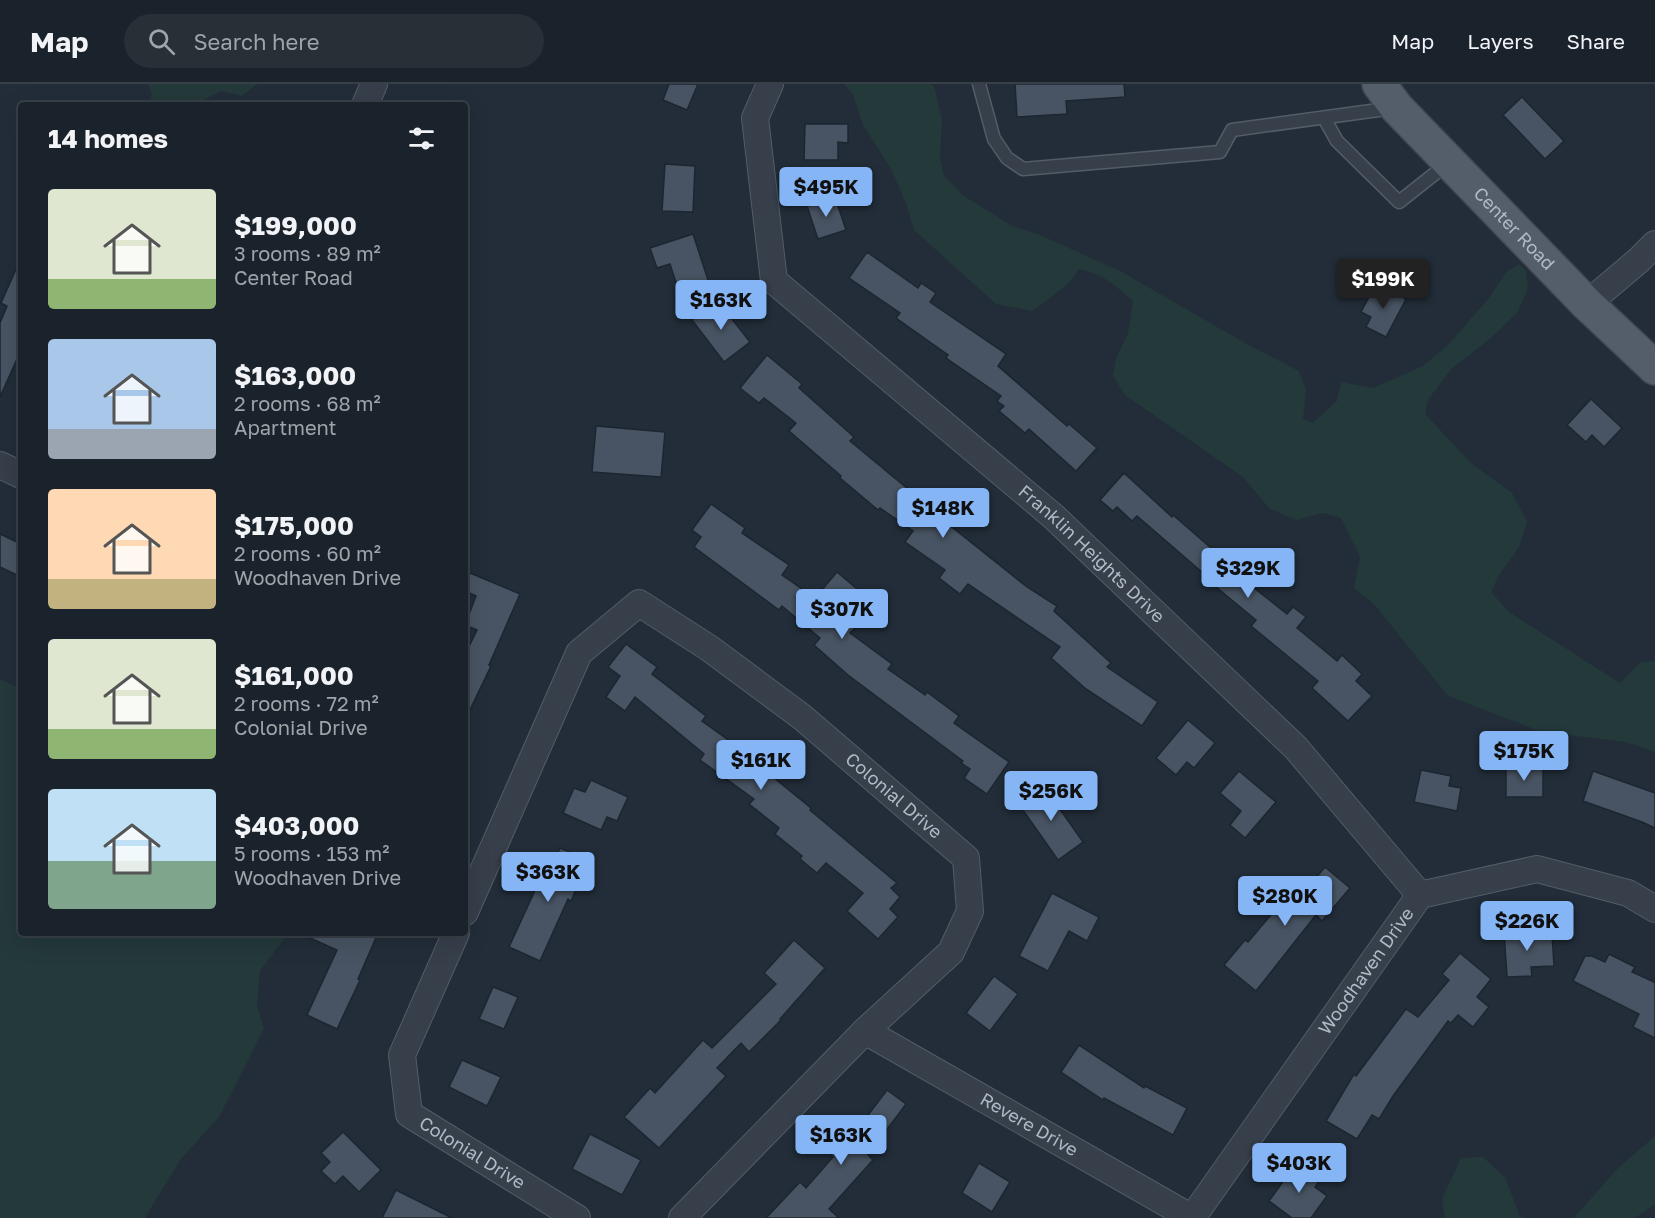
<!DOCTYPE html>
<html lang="en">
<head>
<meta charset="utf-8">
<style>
	body { margin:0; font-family:"Golos Text",sans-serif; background:#272f37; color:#f1f3f6; height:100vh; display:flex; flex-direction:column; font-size:22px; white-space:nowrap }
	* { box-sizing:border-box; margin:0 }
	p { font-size:20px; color:#9fa4a9 }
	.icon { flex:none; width:33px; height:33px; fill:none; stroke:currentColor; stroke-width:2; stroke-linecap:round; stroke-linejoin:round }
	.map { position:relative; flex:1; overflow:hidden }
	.side { position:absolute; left:18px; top:18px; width:450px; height:834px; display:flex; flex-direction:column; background:#1a222b; border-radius:6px; box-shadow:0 6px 24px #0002,0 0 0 2px #383f47 }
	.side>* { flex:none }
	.price { position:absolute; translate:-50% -51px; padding:0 14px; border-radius:6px; background:#86b5f6; color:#111; font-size:20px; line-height:39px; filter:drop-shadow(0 2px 3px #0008) }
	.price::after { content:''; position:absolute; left:50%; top:36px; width:18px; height:14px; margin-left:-9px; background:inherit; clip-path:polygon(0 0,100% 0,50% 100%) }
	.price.current { background:#222; color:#fff }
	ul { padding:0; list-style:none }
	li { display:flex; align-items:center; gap:18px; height:150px; padding:0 30px }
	li span { display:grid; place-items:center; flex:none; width:168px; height:120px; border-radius:6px; color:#555 }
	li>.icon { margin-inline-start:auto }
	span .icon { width:72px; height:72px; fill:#fffc; stroke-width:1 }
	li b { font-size:26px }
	h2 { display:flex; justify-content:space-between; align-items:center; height:72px; padding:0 30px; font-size:26px }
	header { display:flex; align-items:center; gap:36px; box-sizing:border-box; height:84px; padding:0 30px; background:#1a222b; border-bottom:2px solid #383f47 }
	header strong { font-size:28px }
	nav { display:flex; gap:33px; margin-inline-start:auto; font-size:21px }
	.search { width:420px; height:54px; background:#272f37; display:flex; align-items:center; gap:15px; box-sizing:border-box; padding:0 21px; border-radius:33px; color:#9fa4a9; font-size:22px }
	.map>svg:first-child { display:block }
</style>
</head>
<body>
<header>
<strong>Map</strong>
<div class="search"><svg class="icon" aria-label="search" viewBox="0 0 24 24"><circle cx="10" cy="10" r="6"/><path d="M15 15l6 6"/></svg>Search here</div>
<nav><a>Map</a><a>Layers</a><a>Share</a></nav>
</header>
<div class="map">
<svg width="1655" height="1134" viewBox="0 0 1655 1134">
	<rect width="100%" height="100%" fill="#222d39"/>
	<g fill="#24393a">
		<path d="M 148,0 L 257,0 L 242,12 L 221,7 L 194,21 L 149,21 L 152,10 Z"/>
		<path d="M 844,0 L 930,0 L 934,2 L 942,36 L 940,73 L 944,92 L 964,112 L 1012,142 L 1038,150 L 1122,188 L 1245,259 L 1299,287 L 1306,307 L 1303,335 L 1313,339 L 1337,317 L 1341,298 L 1373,304 L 1423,282 L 1448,261 L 1489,214 L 1507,187 L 1520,180 L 1526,187 L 1528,205 L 1517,229 L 1491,254 L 1451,285 L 1428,316 L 1425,330 L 1472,380 L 1512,409 L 1527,438 L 1519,463 L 1499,491 L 1491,508 L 1509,528 L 1620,599 L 1641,578 L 1655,577 L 1655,668 L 1626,658 L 1542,648 L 1448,612 L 1374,520 L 1354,504 L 1360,473 L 1341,434 L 1323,429 L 1296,436 L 1269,424 L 1243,393 L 1125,311 L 1113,292 L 1116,275 L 1128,249 L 1133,217 C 1115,201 1103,190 1079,185 L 1067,201 L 1033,227 L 996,220 L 914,146 L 906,119 L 891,85 L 863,41 L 853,10 Z"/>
		<path d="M 0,595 L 21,605 L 21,849 L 289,849 L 260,886 L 257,921 L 264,945 L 219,1033 L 180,1076 L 145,1134 L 0,1134 Z"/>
		<path d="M 1655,1052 L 1655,1120 L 1635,1134 L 1574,1134 L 1616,1086 Z"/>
		<path d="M 1483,1073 L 1505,1094 L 1520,1132 L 1525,1134 L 1445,1134 L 1442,1115 L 1461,1074 Z"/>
	</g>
	<g fill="#485463" stroke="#1d2630" stroke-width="1.5">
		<path d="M 669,0 L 698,0 L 687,26 L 663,16 Z"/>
		<path d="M 1015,0 L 1124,0 L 1125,13 L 1066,17 L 1067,30 L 1017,33 Z"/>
		<path d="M 1522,13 L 1564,57 L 1545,75 L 1503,31 Z"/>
		<path d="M 805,40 L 848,40 L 848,59 L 838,58 L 838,76 L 804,76 Z"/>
		<path d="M 665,80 L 695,82 L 693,128 L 662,127 Z"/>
		<path d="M 835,113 L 846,146 L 818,155 L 807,122 Z"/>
		<path d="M 693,150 L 709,199 L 679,208 L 670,180 L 657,184 L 650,164 Z"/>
		<path d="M 867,168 L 918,204 L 921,199 L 936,209 L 930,218 L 1006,270 L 998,282 L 1067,342 L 1069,340 L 1097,364 L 1076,387 L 1029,345 L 1025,349 L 999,327 L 1004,322 L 997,317 L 1001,312 L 946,274 L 948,271 L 896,234 L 900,229 L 849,194 Z"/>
		<path d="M 21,174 L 21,266 L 0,313 L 0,239 L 7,222 L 1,219 Z"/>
		<path d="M 1376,200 L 1406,215 L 1386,253 L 1366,243 L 1371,233 L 1361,228 Z"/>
		<path d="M 717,216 L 750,258 L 724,278 L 692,236 Z"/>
		<path d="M 767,271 L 802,300 L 799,304 L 854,353 L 850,357 L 914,410 L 955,439 L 952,443 L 1027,503 L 1057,522 L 1054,527 L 1111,579 L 1107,583 L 1158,618 L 1142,642 L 1086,605 L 1051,574 L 1060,563 L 968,500 L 960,510 L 939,494 L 945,486 L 905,458 L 913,447 L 880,424 L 878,426 L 840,394 L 841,392 L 789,347 L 796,339 L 764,314 L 759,319 L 740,304 Z"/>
		<path d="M 1591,315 L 1622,344 L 1604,363 L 1592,351 L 1586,358 L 1567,341 Z"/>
		<path d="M 596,342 L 665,348 L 661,393 L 592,388 Z"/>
		<path d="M 1124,389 L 1172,433 L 1173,431 L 1226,477 L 1231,471 L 1260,494 L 1253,503 L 1287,530 L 1293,523 L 1306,533 L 1297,544 L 1337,577 L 1342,571 L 1362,590 L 1356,597 L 1372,612 L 1348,637 L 1312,604 L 1318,597 L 1251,542 L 1256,536 L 1210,498 L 1211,496 L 1137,432 L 1132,437 L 1117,423 L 1113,427 L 1100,416 Z"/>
		<path d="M 711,420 L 745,444 L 742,449 L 789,481 L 782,491 L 815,514 L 837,488 L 857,505 L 839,527 L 857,542 L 850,549 L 892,580 L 888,585 L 925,611 L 927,608 L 959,632 L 954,639 L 1009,678 L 987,710 L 964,694 L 970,685 L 961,679 L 963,677 L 848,591 L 814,561 L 820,554 L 782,522 L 779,526 L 694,463 L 701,453 L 692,446 Z"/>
		<path d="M 0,450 L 21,460 L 21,493 L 0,483 Z"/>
		<path d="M 470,489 L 520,510 L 489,581 L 491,582 L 465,636 L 465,571 L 477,546 L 465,541 L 476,512 L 465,507 L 465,501 Z"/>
		<path d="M 626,560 L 657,583 L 652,590 L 706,632 L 702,637 L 759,678 L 757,680 L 811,724 L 810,726 L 897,799 L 891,804 L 900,813 L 890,825 L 898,833 L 878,855 L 847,827 L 863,809 L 826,779 L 817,789 L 800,775 L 802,772 L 775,750 L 779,744 L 749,720 L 754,715 L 700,676 L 704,670 L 635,613 L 625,627 L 606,613 L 620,592 L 608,583 Z"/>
		<path d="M 1188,636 L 1215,659 L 1194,684 L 1187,678 L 1176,691 L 1156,674 Z"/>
		<path d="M 1506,683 L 1543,684 L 1543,713 L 1506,713 Z"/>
		<path d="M 1421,686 L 1451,692 L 1449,702 L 1461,704 L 1457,727 L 1414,718 Z"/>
		<path d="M 1239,687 L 1276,718 L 1245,754 L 1230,741 L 1241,727 L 1220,709 Z"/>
		<path d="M 1593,687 L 1655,709 L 1655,744 L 1642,738 L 1583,717 Z"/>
		<path d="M 591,696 L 628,713 L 617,737 L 607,733 L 601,746 L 563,729 L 574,704 L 585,708 Z"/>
		<path d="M 1043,701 L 1083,758 L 1058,776 L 1018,719 Z"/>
		<path d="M 560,764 L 589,776 L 571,817 L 568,815 L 540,877 L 509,863 L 537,802 L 533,800 L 545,775 L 554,779 Z"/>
		<path d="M 1325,783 L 1350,804 L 1322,837 L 1316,831 L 1256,907 L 1224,881 L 1245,856 L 1248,858 L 1280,820 L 1272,814 L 1288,795 L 1304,808 Z"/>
		<path d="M 1052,809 L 1099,833 L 1087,857 L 1069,847 L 1048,887 L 1019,872 Z"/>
		<path d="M 1530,846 L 1530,851 L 1552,849 L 1554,882 L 1531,883 L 1532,892 L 1507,893 L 1504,848 Z"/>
		<path d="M 299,849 L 378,849 L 358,895 L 360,896 L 337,945 L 307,931 L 337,866 Z"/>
		<path d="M 794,856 L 825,884 L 780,935 L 781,936 L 749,968 L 741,959 L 717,984 L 726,992 L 659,1064 L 624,1033 L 650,1004 L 655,1009 L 703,956 L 712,964 L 776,900 L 764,889 Z"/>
		<path d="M 1460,869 L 1491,895 L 1477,913 L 1489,923 L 1473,943 L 1458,931 L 1451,939 L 1448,937 L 1393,1012 L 1379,1035 L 1372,1031 L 1357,1055 L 1326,1037 L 1354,990 L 1356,992 L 1406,925 L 1418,933 L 1449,896 L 1442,890 Z"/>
		<path d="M 1609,870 L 1635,883 L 1632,888 L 1654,898 L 1655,896 L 1655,954 L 1633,943 L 1639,930 L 1573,897 L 1585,872 L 1592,872 L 1605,878 Z"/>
		<path d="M 994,892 L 1018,910 L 990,947 L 966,929 Z"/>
		<path d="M 493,903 L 518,913 L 504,945 L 479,935 Z"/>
		<path d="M 1079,961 L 1144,1004 L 1145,1002 L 1187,1024 L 1173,1051 L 1104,1014 L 1103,1016 L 1061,988 Z"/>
		<path d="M 462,976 L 501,993 L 487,1022 L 449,1003 Z"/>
		<path d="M 887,1006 L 906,1020 L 868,1071 L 873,1076 L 829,1125 L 839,1134 L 766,1134 L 800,1098 L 806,1104 L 833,1073 L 830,1070 L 846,1052 L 850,1055 Z"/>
		<path d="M 343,1048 L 381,1086 L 359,1108 L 343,1092 L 335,1100 L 321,1087 L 330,1078 L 321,1069 Z"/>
		<path d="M 590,1050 L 641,1076 L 622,1111 L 572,1085 Z"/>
		<path d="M 1297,1078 L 1320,1096 L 1315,1103 L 1327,1112 L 1311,1134 L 1292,1134 L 1269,1117 Z"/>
		<path d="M 979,1079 L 1010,1098 L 992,1128 L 962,1109 Z"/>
		<path d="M 396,1106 L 452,1134 L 382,1134 Z"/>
	</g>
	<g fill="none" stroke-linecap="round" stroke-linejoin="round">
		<g stroke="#535c67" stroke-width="15">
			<g id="service">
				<path d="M 979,0 L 994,55 L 1007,74 L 1023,85 L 1220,68 L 1232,46 L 1393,24"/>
				<path d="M 1324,34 L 1337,57 L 1399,118 L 1447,80"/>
			</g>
		</g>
		<g stroke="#535c67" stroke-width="28">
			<g id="minor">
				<path id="s1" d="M 770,0 L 755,34 L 774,197 L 1054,433 L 1296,664 L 1420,811"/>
				<path d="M 365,21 L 374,0"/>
				<path d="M 1587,220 L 1639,176 L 1655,160"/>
				<path d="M 0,381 L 21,391"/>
				<path id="s2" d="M 465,828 L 579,569 L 639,519 L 709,564 L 802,633 L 966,774 L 970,827 L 951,868 L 865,947 L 682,1134"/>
				<path id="s3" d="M 456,849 L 402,971 L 409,1030 L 577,1134"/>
				<path id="s4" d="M 865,947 L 1192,1134"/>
				<path id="s5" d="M 1192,1134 L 1420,811 L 1537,785 L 1628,809 L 1655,825"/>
			</g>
		</g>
		<g stroke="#3f4853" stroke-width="36">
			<g id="primary">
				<path id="s6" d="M 1379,0 L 1397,24 L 1587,220 L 1655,284"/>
			</g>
		</g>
		<use href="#service" stroke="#363f4a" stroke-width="12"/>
		<use href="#minor" stroke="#363f4a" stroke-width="26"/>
		<use href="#primary" stroke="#535e6a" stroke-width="33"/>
	</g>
	<g text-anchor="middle" stroke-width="5" stroke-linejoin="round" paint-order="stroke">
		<g font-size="18" fill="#b0b9c6" stroke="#1b242e">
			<text dy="6" stroke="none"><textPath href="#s6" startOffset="198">Center Road</textPath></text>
			<text dy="6" stroke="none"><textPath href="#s1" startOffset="620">Franklin Heights Drive</textPath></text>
			<text dy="6" stroke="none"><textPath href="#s2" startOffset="681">Colonial Drive</textPath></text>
			<text dy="6" stroke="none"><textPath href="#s5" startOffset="302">Woodhaven Drive</textPath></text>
			<text dy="6" stroke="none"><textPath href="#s4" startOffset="189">Revere Drive</textPath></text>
			<text dy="6" stroke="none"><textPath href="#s3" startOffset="267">Colonial Drive</textPath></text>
		</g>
	</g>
</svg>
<b class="price" style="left:826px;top:134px">$495K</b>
<b class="price current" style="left:1383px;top:226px">$199K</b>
<b class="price" style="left:721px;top:247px">$163K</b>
<b class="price" style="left:943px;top:455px">$148K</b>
<b class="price" style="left:1248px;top:515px">$329K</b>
<b class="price" style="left:842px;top:556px">$307K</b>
<b class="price" style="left:1524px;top:698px">$175K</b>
<b class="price" style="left:761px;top:707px">$161K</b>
<b class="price" style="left:1051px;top:738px">$256K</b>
<b class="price" style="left:548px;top:819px">$363K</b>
<b class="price" style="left:1285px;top:843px">$280K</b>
<b class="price" style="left:1527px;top:868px">$226K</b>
<b class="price" style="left:841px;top:1082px">$163K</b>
<b class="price" style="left:1299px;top:1110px">$403K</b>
<section class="side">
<h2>14 homes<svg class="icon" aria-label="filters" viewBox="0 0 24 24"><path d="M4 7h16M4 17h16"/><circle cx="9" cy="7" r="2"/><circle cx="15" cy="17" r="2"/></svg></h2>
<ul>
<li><span style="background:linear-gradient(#dfe7d0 75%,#8fb573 0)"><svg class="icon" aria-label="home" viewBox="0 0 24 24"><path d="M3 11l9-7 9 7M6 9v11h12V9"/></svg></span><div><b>$199,000</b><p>3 rooms · 89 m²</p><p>Center Road</p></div></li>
<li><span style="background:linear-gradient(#a9c7e8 75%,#9aa5b1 0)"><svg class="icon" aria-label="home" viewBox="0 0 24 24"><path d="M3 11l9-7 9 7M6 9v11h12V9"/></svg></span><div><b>$163,000</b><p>2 rooms · 68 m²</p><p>Apartment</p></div></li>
<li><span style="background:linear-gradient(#ffd9b3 75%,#c2b280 0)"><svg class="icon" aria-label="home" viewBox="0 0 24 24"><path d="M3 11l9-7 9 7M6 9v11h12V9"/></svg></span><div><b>$175,000</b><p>2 rooms · 60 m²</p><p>Woodhaven Drive</p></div></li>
<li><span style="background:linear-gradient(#dfe7d0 75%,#8fb573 0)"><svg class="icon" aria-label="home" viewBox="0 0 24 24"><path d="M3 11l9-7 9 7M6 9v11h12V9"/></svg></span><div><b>$161,000</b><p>2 rooms · 72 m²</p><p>Colonial Drive</p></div></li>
<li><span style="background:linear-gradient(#bfe0f5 60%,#7fa58c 0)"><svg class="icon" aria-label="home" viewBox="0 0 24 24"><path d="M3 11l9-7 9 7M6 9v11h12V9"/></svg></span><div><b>$403,000</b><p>5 rooms · 153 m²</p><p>Woodhaven Drive</p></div></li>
</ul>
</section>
</div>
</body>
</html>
